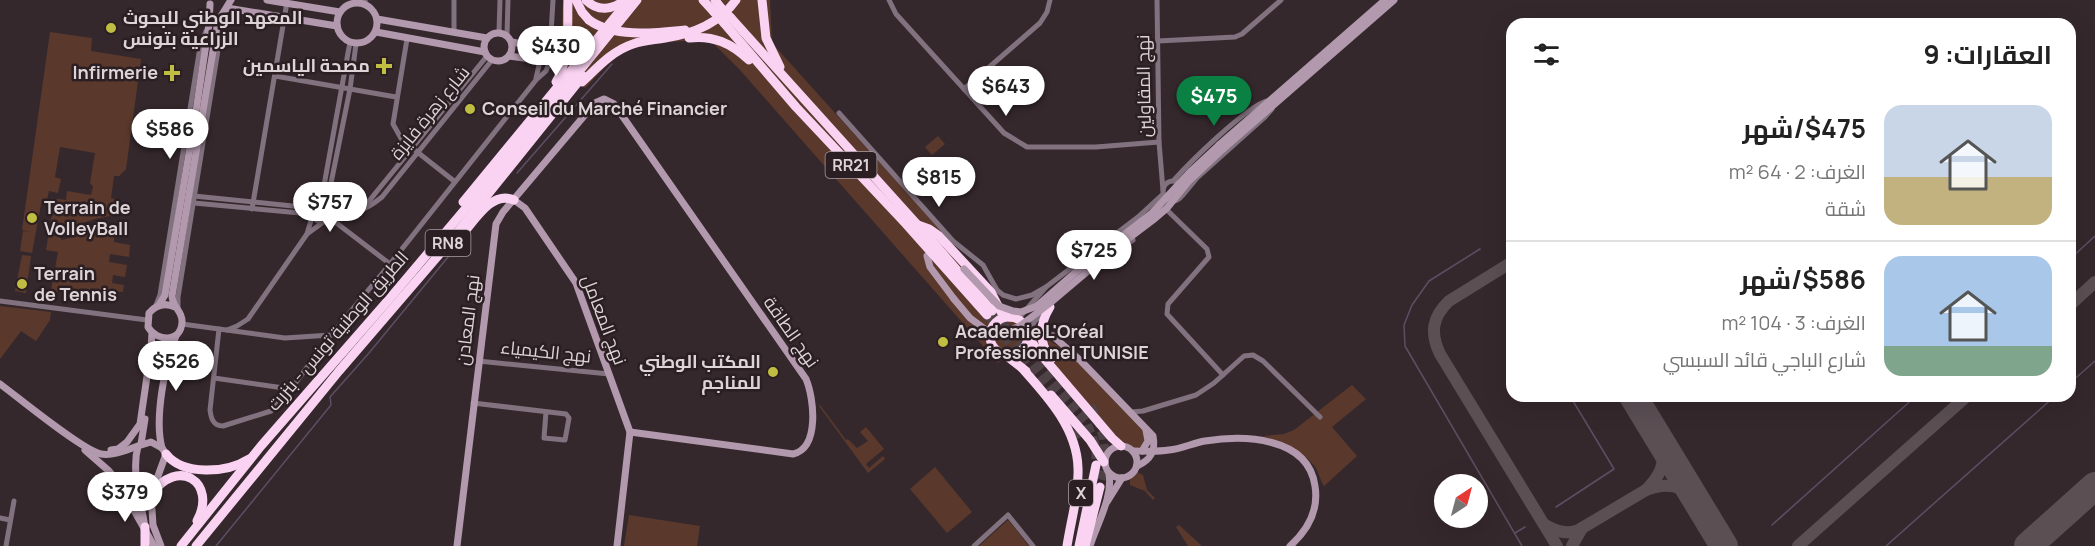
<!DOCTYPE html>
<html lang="ar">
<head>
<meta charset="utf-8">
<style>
	body { margin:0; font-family:Manrope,Cairo,sans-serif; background:#f2f2f2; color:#222; direction:rtl; height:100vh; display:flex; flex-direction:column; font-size:22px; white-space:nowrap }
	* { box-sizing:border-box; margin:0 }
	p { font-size:20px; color:#767676 }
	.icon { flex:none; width:33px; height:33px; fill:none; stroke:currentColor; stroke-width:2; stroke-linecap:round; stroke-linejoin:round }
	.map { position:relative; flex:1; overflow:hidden; direction:ltr }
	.side { position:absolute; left:1506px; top:18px; width:570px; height:384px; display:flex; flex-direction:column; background:#fff; border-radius:18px; box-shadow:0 6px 24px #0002; direction:rtl }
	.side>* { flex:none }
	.needle { width:39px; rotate:36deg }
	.buttons { position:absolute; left:1434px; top:474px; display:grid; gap:12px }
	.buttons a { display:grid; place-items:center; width:54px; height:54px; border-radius:50%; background:#fff; box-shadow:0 6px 24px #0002; font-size:30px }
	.price { position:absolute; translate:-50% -51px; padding:0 14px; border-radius:21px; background:#fff; color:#222; font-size:20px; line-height:39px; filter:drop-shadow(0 2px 3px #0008) }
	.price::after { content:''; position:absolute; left:50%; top:36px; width:18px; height:14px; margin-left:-9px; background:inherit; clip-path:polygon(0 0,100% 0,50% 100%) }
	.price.active { background:#0b8043; color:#fff }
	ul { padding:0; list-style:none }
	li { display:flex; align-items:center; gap:18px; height:150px; padding:0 24px }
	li+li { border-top:2px solid #e0e0e0 }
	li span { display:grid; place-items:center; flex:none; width:168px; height:120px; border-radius:18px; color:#555 }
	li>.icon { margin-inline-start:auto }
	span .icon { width:72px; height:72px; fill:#fffc; stroke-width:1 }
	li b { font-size:26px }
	h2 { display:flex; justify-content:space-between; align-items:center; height:72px; padding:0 24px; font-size:26px }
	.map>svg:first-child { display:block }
</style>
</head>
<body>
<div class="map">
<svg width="2095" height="546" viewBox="0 0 2095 546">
	<rect width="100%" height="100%" fill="#35282d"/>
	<g fill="#5a392c">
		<path d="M 563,0 L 770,0 L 772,43 L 979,273 L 1009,312 L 1025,325 L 1071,354 L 1144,429 L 1147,435 L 1142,446 L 1136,449 L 1114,436 L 1026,338 L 998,363 L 740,70 L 710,40 C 685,41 655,41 631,49 C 613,56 598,75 585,88 L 559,67 L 561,51 Z"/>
		<path d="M 50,32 L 92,38 L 91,51 L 141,59 L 126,169 L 119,176 L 114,176 L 111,198 L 117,200 L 115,215 L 95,219 L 67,228 L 58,225 L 52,233 L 52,236 L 58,235 L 62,240 L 114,226 L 114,242 L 130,245 L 129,257 L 110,254 L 109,262 L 127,265 L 125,277 L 113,275 L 112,283 L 124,285 L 123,292 L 113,291 L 112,300 L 51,291 L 58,252 L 46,250 L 54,201 L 50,200 L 51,198 L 66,200 L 67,191 L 91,195 L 93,186 L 90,183 L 95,153 L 60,147 L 55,177 L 61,179 L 58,193 L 49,191 L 47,200 L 42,199 L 32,253 L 20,251 L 23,231 L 31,232 L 22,230 Z"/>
		<path d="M 938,136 L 945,144 L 932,155 L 925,147 Z"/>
		<path d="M 22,255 L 31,256 L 26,293 L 15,291 Z"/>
		<path d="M 0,306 L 51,312 L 50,320 L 36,341 L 21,331 L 0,359 Z"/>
		<path d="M 1352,385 L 1366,399 L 1332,427 L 1357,456 L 1324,486 C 1320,480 1319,474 1316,468 C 1303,450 1283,443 1263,436 L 1284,434 L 1294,430 Z"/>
		<path d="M 820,405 L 846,440 L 848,439 L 857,448 L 868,441 L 860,432 L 866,427 L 884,449 L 866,464 L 869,468 L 883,456 L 885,459 L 868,473 L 819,406 Z"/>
		<path d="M 935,467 L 972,512 L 947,533 L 910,489 Z"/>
		<path d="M 1137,472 L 1143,475 L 1147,490 L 1155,498 L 1153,500 L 1145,491 L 1130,485 L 1130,478 Z"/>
		<path d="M 629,515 L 700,526 L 697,546 L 624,546 Z"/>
		<path d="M 1008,520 L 1029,546 L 979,546 Z"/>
		<path d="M 1179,525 L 1202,546 L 1188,546 L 1176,527 Z"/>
	</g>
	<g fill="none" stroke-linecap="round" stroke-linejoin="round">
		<g stroke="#5d4e64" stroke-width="1.5">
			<path d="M 517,173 L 612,64"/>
			<path d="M 1480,249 L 1429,281 L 1412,305 L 1404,325 L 1405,346 L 1522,546"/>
			<path d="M 2070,259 L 2095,236"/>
			<path d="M 2070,383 L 2095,361"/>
			<path d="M 1556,507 L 1614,469 L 1570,396"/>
			<path d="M 1772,525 L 1916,396"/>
			<path d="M 1515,533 L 1525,527"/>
			<path d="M 216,546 L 331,405 L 330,397 L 369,353 L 462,240"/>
			<path d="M 1886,546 L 2055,396"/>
		</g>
		<g stroke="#5b4f54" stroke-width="12">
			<path d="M 1512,262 L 1449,301 C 1432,317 1430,333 1440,354 L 1557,546"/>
			<path d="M 2070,305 L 2095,282"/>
			<path d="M 1662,444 C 1666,464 1660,476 1646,490 C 1666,482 1682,485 1697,500"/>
			<path d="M 1545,525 C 1557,532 1570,536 1582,528 L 1572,546"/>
			<path d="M 1582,528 L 1646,490"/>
			<path d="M 1798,546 L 1967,396"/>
		</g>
		<g stroke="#5b4f54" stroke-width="28">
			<path d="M 1633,396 L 1724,546"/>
			<path d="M 2028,546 L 2095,486"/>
		</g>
		<g stroke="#4e4246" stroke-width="9" stroke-dasharray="9 4.5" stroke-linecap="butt">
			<path d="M 992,311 L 1087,423 L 1096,447 L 1096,465"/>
			<path d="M 987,315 L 1056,399"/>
			<path d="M 1091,406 C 1106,432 1108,458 1100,487"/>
			<path d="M 1069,418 L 1079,440"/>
		</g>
		<g stroke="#82727f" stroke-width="5">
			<path d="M 889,0 L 896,14 L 1004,133 L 1027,147 L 1096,147 L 1159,142"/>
			<path d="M 1157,0 L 1159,142 L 1163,190"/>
			<path d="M 359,3 L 359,0"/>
			<path d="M 365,4 L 365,0"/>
			<path d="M 454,32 L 454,0"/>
			<path d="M 499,32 L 500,0"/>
			<path d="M 507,35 L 508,0"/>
			<path d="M 407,39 L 393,124 L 402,140 L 454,181"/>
			<path d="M 1158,41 L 1235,37 L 1242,34 L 1281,0"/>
			<circle cx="544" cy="55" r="7"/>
			<path d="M 550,51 L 553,0"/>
			<path d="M 275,76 L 396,97"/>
			<path d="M 536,78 L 540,61"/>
			<path d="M 964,89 L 1040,23 L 1047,12 L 1050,0"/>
			<path d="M 839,113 L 953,241 L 983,265 L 997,290 L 1003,295 L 1016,299 L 1032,295 L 1046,287"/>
			<path d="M 1174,180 C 1191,161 1244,109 1266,101"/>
			<circle cx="1173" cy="191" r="10"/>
			<path d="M 1183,195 L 1197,178 L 1264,118 L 1272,109"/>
			<path d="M 194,196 L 312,208"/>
			<circle cx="322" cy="212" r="10"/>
			<path d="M 321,202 L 350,42"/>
			<path d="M 194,203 L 311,214"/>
			<path d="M 327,203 L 350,89 L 356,44"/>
			<path d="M 252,209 L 287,2"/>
			<path d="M 332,210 C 346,210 357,208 369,201 L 487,56"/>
			<path d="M 1168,211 L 1207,249 L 1209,257 L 1168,304 L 1167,314 L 1223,375"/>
			<path d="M 331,217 C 351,216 366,210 382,197 L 492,60"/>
			<path d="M 330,218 L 390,264"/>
			<path d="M 307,234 L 322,223"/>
			<path d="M 1104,261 L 1133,240"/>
			<path d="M 0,301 L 147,320"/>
			<path d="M 156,305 L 160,295 L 200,47 L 206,31"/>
			<path d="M 178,308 L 178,297 L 218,50 L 216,39"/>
			<path d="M 1017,320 L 1046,287 L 1138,217 L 1163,194"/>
			<path d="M 182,324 L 285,338 L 331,335"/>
			<path d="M 219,329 L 210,410 C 211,418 213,426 223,426 L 271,411 L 291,389 L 331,335 L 390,264 L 536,80 L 546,71 L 551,59"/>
			<path d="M 227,330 L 237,326 L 248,319 L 307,234 L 312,217"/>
			<path d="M 1027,334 L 1035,321 L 1045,312"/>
			<path d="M 478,361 L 609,374"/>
			<path d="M 214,378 L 291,389"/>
			<path d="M 473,403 L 566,414 L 569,418 L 565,440 L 544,438 L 546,412"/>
			<path d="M 1131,412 L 1143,411 L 1196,395 L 1214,383 L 1244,356 L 1253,355 L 1263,361 L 1320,417"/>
			<path d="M 0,518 L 10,520"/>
			<path d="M 6,546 L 14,501"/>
			<path d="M 974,546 L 1008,515 L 1033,546"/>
		</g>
		<g stroke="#b299ad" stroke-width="7">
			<path d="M 267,0 L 340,12"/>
			<circle cx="357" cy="23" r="20"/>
			<path d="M 227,8 L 337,26"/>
			<path d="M 377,19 L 487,38"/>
			<path d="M 376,32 L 485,52"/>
			<circle cx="498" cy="47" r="14"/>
			<path d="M 512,42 L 543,48"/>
			<path d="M 509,56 L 538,60"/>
			<path d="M 1219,145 L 1385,0"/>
			<path d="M 1223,149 L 1394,0"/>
			<path d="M 514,200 L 525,208 L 576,283 L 630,432 L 617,546"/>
			<path d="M 927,256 L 930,267 L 954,299"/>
			<path d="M 159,305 L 165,295 L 195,118 L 209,24 L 210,4"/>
			<path d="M 175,307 C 164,302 156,305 149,313 L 148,327 C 157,342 181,343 182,322 C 183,311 172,307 172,296 L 218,21 L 231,0"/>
			<path d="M 1053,336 L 1081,361 L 1153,436 C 1156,451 1151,460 1137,466"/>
			<path d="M 152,375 L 156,345"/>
			<path d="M 0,384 C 19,398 83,451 101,454 C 114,456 126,450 138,446"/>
			<path d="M 141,444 L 145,419"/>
			<circle cx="1121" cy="462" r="16"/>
			<path d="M 162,448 C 154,419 165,363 176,336"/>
			<path d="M 85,450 L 109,471 L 118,482 L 154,546"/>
			<path d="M 111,450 L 118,449 L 127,442 L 140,424 L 151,349 L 152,333"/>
			<path d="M 1133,451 C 1145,451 1157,452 1169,450 C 1181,449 1193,443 1205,441 C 1243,435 1308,436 1315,486 C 1319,511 1308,530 1290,546"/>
			<path d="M 1142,451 L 1148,441 L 1146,430"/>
			<path d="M 1107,502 L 1122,478"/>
			<path d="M 145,527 C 141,501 131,472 138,446 L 151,442 L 162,448 L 166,454 L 151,495 L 153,525 L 161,546"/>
			<path d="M 457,546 L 496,224 L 503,212 L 595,103 L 604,99 L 614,104 L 806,379 C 814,398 820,448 793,454 L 630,432"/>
			<path d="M 1090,546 C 1097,524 1113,497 1109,474"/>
		</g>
		<g stroke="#fad2f2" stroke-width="9">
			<path d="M 576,0 L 582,12 L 589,20"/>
			<path d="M 586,0 C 598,12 612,10 625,0"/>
			<path d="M 703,0 L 714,12"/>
			<path d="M 715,0 L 721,8"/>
			<path d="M 762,0 L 766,38 L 780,67"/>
			<path d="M 731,18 L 932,241 L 992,311"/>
			<path d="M 724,23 L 796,107 L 906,224 L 987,315"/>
			<path d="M 689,38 C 713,35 731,43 749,60"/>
			<path d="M 556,82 C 571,57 567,28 568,0"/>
			<path d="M 582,82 C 598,67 612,51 633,44 C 644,40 654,40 665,38 C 693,34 719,24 736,0"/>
			<path d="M 463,202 L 629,0"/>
			<path d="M 918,225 L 929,229 L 939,236 L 991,292 L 1001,312 L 1010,317"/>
			<path d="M 461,236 C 474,222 491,190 514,200"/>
			<path d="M 1050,307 C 1039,325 1038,341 1051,359"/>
			<circle cx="1009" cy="336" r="19"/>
			<path d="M 1028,336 L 1037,350 L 1112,438 L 1121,446"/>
			<path d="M 1004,354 L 1026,371"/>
			<path d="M 1022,368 C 1047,396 1077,428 1078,468 C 1079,494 1071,520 1067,546"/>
			<path d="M 1051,395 L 1090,440 L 1104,462"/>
			<path d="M 166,454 C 183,476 227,473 249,459"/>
			<path d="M 151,495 C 177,456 218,482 197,521"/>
			<path d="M 145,527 L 145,546"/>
			<path d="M 181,546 L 261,446 L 391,297 L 525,138 L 637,0"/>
			<path d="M 196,546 L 339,371 L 443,250 L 583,76"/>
			<path d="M 1079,546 L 1096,465"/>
			<path d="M 1085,546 L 1100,487"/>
		</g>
		<g stroke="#b299ad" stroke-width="7">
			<path d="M 964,269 L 999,306 L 1013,311 L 1021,312 L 1037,306 L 1077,271 L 1152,213 L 1191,171 L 1219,145"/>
			<path d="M 954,299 L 970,318 L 986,330 L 996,332 L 1008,331 L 1020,326 L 1050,303 L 1108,254 L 1153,220 L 1167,208 L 1188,182 L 1223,149"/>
		</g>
		<g stroke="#fad2f2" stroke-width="9">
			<path d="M 721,8 L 731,18"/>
			<path d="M 714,12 L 724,23"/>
			<path d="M 589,20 C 614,38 655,33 685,30"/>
		</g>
	</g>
	<g fill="#bfbe42" stroke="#2b1f23" stroke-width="2">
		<circle cx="111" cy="28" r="6"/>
		<path d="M381 57h6v6h6v6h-6v6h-6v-6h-6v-6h6z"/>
		<path d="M169 64h6v6h6v6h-6v6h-6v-6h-6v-6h6z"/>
		<circle cx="470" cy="109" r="6"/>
		<circle cx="32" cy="218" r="6"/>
		<circle cx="22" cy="284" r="6"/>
		<circle cx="943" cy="342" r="6"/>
		<circle cx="773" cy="372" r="6"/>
	</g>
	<g text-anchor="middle" stroke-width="5" stroke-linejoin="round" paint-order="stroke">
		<g fill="#2b1f23" stroke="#a89ea1" stroke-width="1.5">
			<rect x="825.5" y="152" width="51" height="26" rx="4.5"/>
			<rect x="425.5" y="230" width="45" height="26" rx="4.5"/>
			<rect x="1069" y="480" width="24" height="26" rx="4.5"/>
		</g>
		<g font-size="16" font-weight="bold" fill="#ddd4d7">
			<text x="851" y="171">RR21</text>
			<text x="448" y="249">RN8</text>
			<text x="1081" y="499">X</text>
		</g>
		<g font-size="18" font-weight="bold" fill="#ddd4d7" stroke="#2b1f23" text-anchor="start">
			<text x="123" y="24">المعهد الوطني للبحوث<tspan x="123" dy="21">الزراعية بتونس</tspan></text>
			<text x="370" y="72" text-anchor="end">مصحة الياسمين</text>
			<text x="158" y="79" text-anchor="end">Infirmerie</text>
			<text x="482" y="115">Conseil du Marché Financier</text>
			<text x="44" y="214">Terrain de<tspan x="44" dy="21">VolleyBall</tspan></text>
			<text x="34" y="280">Terrain<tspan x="34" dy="21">de Tennis</tspan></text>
			<text x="955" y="338">Academie L'Oréal<tspan x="955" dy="21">Professionnel TUNISIE</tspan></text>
			<text x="761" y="368" text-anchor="end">المكتب الوطني<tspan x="761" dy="21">للمناجم</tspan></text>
		</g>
		<g font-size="18" fill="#ddd4d7" stroke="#2b1f23">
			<text transform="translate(1144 86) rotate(-91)" y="6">نهج المقاولين</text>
			<text transform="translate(430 113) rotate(-51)" y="6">شارع زهرة فايزة</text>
			<text transform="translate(468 320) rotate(-83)" y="6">نهج المعادن</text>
			<text transform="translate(604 320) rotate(69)" y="6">نهج المعامل</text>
			<text transform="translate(338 331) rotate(-49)" y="6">الطريق الوطنية تونس - بنزرت</text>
			<text transform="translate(791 332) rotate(55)" y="6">نهج الطاقة</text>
			<text transform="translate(546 352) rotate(6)" y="6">نهج الكيمياء</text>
		</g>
	</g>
</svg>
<div class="buttons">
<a><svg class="needle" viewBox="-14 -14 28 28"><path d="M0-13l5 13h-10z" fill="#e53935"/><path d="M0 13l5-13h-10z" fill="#767676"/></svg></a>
</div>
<b class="price" style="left:556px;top:77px">$430</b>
<b class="price" style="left:1006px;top:117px">$643</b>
<b class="price active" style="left:1214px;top:127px">$475</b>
<b class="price" style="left:170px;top:160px">$586</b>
<b class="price" style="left:939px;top:208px">$815</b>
<b class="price" style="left:330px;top:233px">$757</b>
<b class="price" style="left:1094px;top:281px">$725</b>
<b class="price" style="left:176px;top:392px">$526</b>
<b class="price" style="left:125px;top:523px">$379</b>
<section class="side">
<h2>العقارات: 9<svg class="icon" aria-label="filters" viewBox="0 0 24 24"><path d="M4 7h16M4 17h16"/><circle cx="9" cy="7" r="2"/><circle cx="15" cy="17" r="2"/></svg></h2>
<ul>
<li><span style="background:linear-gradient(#c9d6e8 60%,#c2b280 0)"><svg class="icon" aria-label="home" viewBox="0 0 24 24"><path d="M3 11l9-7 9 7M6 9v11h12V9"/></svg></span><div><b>$475/شهر</b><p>الغرف: 2 · 64 m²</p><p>شقة</p></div></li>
<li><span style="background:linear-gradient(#a9c7e8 75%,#7fa58c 0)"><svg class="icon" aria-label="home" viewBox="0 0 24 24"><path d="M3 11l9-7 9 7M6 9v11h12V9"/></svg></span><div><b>$586/شهر</b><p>الغرف: 3 · 104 m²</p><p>شارع الباجي قائد السبسي</p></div></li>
</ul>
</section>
</div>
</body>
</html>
